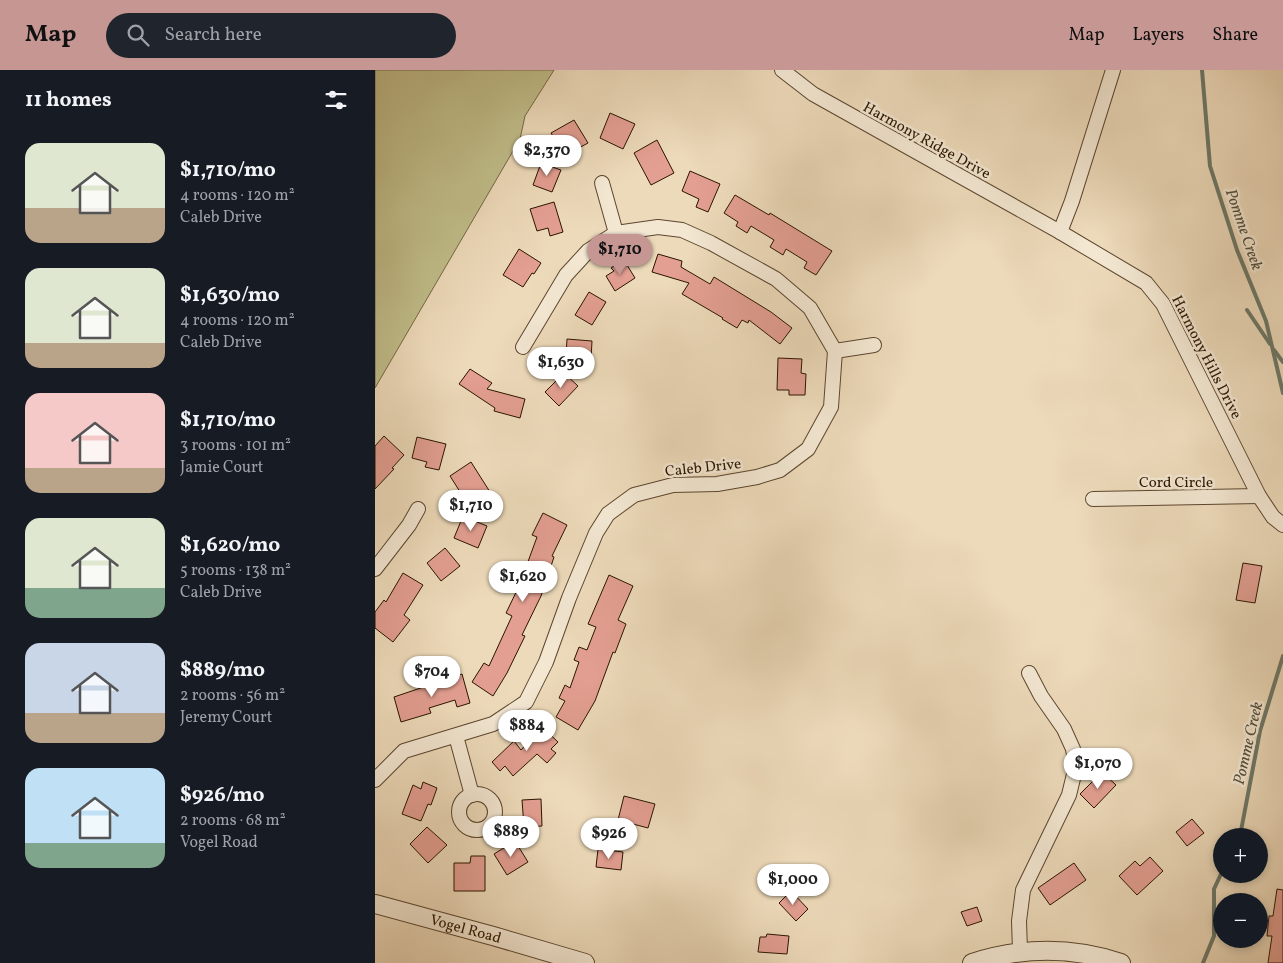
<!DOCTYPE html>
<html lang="en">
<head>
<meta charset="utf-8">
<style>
	body { margin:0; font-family:Vollkorn,serif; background:#20242c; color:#f1f3f6; height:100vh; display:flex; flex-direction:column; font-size:19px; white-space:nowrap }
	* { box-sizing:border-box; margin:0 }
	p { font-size:16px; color:#9ea1a6 }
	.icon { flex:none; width:28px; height:28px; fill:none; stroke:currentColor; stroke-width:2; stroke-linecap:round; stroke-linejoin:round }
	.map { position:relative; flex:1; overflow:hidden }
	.side { display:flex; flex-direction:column; background:#171b24; width:375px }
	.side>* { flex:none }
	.buttons { position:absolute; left:838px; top:758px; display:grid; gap:10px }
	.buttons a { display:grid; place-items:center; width:55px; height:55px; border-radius:50%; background:#171b24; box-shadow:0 2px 8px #0003; font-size:25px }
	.price { position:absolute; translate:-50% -42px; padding:0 11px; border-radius:18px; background:#fff; color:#222; font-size:16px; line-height:32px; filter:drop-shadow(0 1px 2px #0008) }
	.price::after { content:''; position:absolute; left:50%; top:30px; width:15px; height:11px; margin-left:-8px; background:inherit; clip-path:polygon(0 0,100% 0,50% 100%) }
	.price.selected { background:#c59692; color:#111 }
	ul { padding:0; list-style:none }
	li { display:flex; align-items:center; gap:15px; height:125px; padding:0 25px }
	li span { display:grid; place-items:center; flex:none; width:140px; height:100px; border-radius:15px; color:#555 }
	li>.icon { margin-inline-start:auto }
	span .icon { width:60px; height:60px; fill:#fffc; stroke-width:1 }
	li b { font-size:21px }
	h2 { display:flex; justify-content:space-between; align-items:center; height:60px; padding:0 25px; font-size:21px }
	header { display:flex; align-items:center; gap:30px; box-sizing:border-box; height:70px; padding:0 25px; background:#c59692; color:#111 }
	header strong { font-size:24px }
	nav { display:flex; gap:28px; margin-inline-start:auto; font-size:18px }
	.search { width:350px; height:45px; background:#20242c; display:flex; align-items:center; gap:12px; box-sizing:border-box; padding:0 18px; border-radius:28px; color:#9ea1a6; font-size:19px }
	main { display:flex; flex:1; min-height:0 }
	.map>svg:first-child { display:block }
</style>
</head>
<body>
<header>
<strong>Map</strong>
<div class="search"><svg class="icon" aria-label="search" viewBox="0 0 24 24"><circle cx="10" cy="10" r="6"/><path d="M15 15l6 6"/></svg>Search here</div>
<nav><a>Map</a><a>Layers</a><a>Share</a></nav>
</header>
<main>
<section class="side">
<h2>11 homes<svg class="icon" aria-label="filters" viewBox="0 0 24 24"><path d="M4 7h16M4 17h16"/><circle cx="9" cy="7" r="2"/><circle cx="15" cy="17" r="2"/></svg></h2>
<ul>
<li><span style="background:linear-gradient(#dfe7d0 65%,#b9a48a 0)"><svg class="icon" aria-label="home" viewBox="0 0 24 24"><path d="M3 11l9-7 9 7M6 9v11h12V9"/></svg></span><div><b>$1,710/mo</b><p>4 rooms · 120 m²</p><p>Caleb Drive</p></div></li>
<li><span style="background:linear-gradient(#dfe7d0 75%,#b9a48a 0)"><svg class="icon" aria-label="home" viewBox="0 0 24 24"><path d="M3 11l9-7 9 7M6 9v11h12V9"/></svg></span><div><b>$1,630/mo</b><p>4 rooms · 120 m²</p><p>Caleb Drive</p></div></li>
<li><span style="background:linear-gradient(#f6c9c9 75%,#b9a48a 0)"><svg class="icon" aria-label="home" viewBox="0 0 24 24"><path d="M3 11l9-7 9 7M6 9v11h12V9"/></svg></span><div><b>$1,710/mo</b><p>3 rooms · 101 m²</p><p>Jamie Court</p></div></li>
<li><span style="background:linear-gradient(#dfe7d0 70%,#7fa58c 0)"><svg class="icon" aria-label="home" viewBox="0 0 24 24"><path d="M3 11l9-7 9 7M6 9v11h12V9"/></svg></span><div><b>$1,620/mo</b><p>5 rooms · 138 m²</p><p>Caleb Drive</p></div></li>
<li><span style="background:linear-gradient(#c9d6e8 70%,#b9a48a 0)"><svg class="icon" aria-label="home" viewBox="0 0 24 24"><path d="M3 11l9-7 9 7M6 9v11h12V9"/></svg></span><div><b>$889/mo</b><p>2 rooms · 56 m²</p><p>Jeremy Court</p></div></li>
<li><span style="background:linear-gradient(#bfe0f5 75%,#7fa58c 0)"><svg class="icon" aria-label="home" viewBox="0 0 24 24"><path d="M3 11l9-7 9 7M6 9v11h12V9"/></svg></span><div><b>$926/mo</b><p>2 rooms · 68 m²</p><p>Vogel Road</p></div></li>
</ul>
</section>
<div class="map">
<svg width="908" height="893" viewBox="0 0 908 893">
	<rect width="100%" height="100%" fill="#eddaba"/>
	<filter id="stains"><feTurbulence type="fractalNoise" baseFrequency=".004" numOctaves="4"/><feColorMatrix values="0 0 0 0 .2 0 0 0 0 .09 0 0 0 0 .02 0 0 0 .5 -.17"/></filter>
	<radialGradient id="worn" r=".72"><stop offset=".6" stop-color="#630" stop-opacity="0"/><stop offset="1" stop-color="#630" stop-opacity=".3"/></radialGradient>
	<path fill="#c0bd8a" stroke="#766845" d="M 0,0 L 179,0 L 150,46 L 145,69 L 0,318 Z"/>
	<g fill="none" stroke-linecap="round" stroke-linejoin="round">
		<g stroke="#6d7868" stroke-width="4">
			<path d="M 827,0 L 835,96 L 862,180 L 891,251 L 908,323"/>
			<path d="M 872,240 L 895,274"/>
			<path d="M 899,280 L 908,292"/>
			<path d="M 865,766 L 885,661 L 908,586"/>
			<path d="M 828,893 L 839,866 L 839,819 L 846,804"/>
		</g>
	</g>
	<g fill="#e39f92" stroke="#2b1400">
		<path d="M 235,43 L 260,54 L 248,79 L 225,68 Z"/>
		<path d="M 199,50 L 213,73 L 200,80 L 199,78 L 189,84 L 176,63 Z"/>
		<path d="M 282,70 L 299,103 L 276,115 L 259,83 Z"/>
		<path d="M 166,93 L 186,100 L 177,122 L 158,115 Z"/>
		<path d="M 315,101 L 345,114 L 333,142 L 321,137 L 324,129 L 307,121 Z"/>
		<path d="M 360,125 L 394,145 L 395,143 L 457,181 L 441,205 L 429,198 L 432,192 L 411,179 L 408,185 L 395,177 L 399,170 L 376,156 L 372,163 L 361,156 L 363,152 L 349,143 Z"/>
		<path d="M 179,132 L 188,162 L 175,166 L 173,158 L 162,161 L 155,139 Z"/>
		<path d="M 144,179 L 166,193 L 159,204 L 157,203 L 148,217 L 128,205 Z"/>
		<path d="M 283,184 L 307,191 L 306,197 L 335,214 L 339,207 L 396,242 L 417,258 L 405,274 L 374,250 L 373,253 L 367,250 L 362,258 L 347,249 L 348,248 L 307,224 L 314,213 L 277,202 Z"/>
		<path d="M 249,190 L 260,208 L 240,221 L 231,206 L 239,201 L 236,198 Z"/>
		<path d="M 214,222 L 231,232 L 217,255 L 200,245 Z"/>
		<path d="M 192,269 L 217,271 L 216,289 L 191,287 Z"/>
		<path d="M 403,288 L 427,289 L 426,303 L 431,304 L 430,325 L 414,325 L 414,320 L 402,320 Z"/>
		<path d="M 95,299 L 117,313 L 112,319 L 150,329 L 145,348 L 119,341 L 120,338 L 84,314 Z"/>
		<path d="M 189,303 L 203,316 L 184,336 L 170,322 Z"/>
		<path d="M 9,366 L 29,385 L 17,398 L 19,399 L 0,419 L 0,376 Z"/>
		<path d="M 42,367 L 71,374 L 64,400 L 50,397 L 52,392 L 37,388 Z"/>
		<path d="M 96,392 L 115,422 L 94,436 L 75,406 Z"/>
		<path d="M 168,443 L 192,455 L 177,486 L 179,487 L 166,526 L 147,565 L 150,566 L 132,603 L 118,626 L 97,612 L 109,593 L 114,596 L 137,546 L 131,543 L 148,508 L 147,508 L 162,467 L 157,465 Z"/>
		<path d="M 88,446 L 112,456 L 103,478 L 79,468 Z"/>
		<path d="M 70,478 L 85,496 L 66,511 L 52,493 Z"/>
		<path d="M 868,493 L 887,496 L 880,533 L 861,530 Z"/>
		<path d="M 28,503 L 48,515 L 29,545 L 35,550 L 18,572 L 0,558 L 0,542 L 9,530 L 11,532 Z"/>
		<path d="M 234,505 L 258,516 L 243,550 L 251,554 L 240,583 L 238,582 L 220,631 L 203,660 L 181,647 L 190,631 L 184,628 L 190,615 L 195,618 L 204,592 L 199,590 L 204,577 L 212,580 L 221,557 L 213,554 Z"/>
		<path d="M 87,604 L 95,633 L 82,637 L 80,630 L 54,638 L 56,643 L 26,652 L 19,627 Z"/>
		<path d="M 167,657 L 183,672 L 176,679 L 181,683 L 172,693 L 162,684 L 138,706 L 130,696 L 125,701 L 117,692 L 139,671 L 146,680 Z"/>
		<path d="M 727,702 L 741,715 L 719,738 L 705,724 Z"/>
		<path d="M 48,712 L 62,718 L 56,735 L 53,734 L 46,751 L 27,744 L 38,715 L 46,719 Z"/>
		<path d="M 249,726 L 280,734 L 273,758 L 243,750 Z"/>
		<path d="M 166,729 L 167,756 L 149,757 L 147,730 Z"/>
		<path d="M 817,749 L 829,763 L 812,776 L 801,762 Z"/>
		<path d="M 52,757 L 72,775 L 53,793 L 35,774 Z"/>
		<path d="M 140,771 L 153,792 L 132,805 L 119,784 Z"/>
		<path d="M 223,779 L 248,782 L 246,800 L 221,797 Z"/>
		<path d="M 96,786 L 110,786 L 110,821 L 79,821 L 79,793 L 95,793 Z"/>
		<path d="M 775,787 L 788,801 L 762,825 L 744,806 L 760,791 L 765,796 Z"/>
		<path d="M 699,793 L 711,810 L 675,835 L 663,818 Z"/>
		<path d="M 902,819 L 908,820 L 908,893 L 893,893 L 897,866 L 892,866 L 894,846 L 898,846 Z"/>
		<path d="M 416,821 L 433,839 L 421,851 L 404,833 Z"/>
		<path d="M 602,837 L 607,851 L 592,856 L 586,842 Z"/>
		<path d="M 392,864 L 414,866 L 412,884 L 383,882 L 385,867 L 391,867 Z"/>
	</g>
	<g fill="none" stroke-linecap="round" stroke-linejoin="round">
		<g stroke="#5c462e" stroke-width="16">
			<g id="minor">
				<path d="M 407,0 L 438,24 L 685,162"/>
				<path d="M 738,0 L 697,131 L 685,162 L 771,213 L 788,234 L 884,426 L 898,447 L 908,455"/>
				<path d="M 227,113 L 241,163"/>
				<path d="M 460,281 L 499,275"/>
				<path d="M 718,429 L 884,426"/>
				<path d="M 0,499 L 34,455 L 43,439"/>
				<path d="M 81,666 L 97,725"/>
				<path d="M 0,710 L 29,681 L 118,654 L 151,632 L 171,592 L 194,528 L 221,463 L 233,444 L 259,425 L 298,415 L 342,414 L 382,407 L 405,400 L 433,379 L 456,337 L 460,281 L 435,238 L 401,209 L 336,173 L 307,160 L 283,157 L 241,163 L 213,181 L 191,205 L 148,277"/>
				<circle cx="102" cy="742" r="18"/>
				<path d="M 645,881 L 644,851 L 648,820 L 694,725 L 701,696 L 698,679 L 689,659 L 666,626 L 654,603"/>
			</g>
		</g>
		<g stroke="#5c462e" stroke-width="20">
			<g id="tertiary">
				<path id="s1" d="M 0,834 L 118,866 L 210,893"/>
				<path d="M 597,893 C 647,877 695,876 746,893"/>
			</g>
		</g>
		<use href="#minor" stroke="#f3e7d2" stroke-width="14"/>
		<use href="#tertiary" stroke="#f3e7d2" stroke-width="18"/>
	</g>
	<g text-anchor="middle" stroke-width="5" stroke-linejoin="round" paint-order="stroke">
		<g font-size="15" fill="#2b1400" stroke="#f3e7d2">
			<text transform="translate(552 70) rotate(29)" y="5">Harmony Ridge Drive</text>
			<text transform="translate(832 287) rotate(63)" y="5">Harmony Hills Drive</text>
			<text transform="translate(328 397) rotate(-6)" y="5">Caleb Drive</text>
			<text x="801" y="417">Cord Circle</text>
			<text dy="5" stroke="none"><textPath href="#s1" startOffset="94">Vogel Road</textPath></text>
		</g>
		<g font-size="16" font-style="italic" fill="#524e3d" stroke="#f3e7d2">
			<text transform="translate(870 159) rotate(71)" y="6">Pomme Creek</text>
			<text transform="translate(872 673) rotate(-77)" y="6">Pomme Creek</text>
		</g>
	</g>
	<rect width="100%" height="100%" filter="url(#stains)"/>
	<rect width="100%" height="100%" fill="url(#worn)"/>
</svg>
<div class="buttons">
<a>+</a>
<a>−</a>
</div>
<b class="price" style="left:172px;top:107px">$2,370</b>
<b class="price selected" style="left:245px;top:206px">$1,710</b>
<b class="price" style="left:186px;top:319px">$1,630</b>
<b class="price" style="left:96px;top:462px">$1,710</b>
<b class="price" style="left:148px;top:533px">$1,620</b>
<b class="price" style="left:57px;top:628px">$704</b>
<b class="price" style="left:152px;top:682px">$884</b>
<b class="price" style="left:723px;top:720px">$1,070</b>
<b class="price" style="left:136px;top:788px">$889</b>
<b class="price" style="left:234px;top:790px">$926</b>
<b class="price" style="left:418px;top:836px">$1,000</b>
</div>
</main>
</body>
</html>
